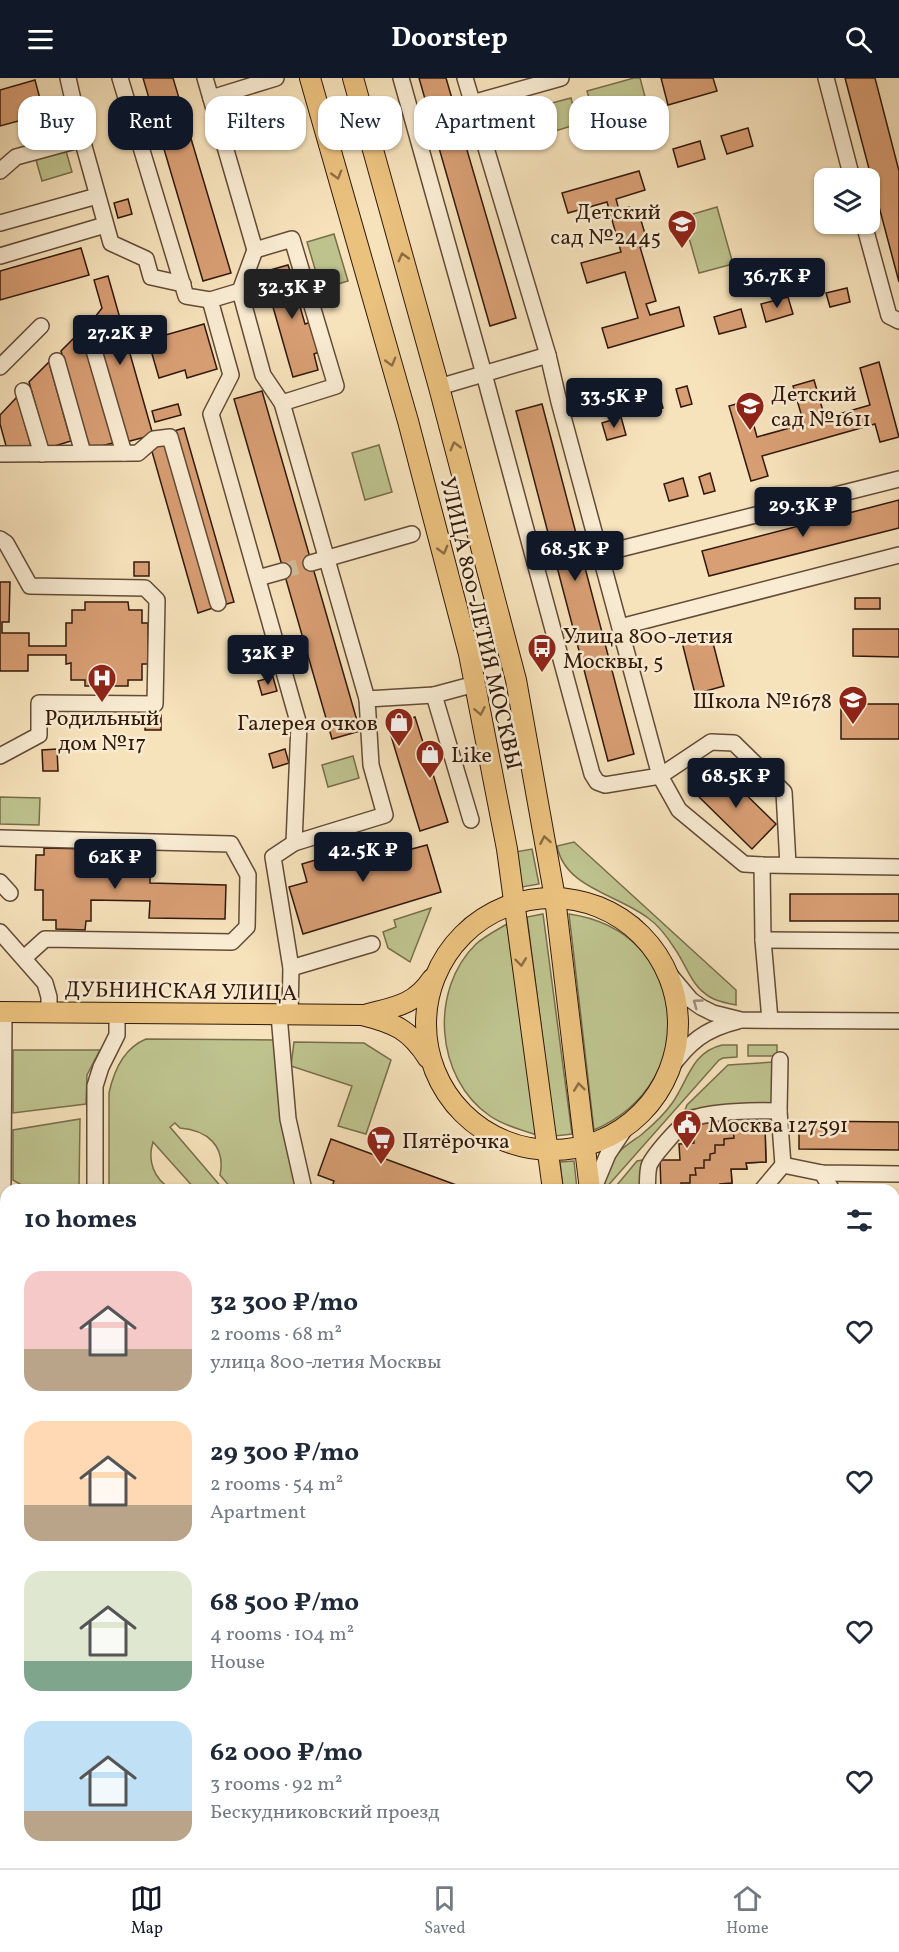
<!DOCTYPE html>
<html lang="en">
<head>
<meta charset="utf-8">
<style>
	body { margin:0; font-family:Vollkorn,serif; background:#f2f2f3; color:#1f2937; height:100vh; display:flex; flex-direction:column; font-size:22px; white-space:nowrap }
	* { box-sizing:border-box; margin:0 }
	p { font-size:20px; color:#747a83 }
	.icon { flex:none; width:33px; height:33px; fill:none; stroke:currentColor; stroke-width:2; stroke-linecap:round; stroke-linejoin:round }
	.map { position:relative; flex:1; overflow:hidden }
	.side { position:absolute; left:0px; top:1106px; width:900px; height:686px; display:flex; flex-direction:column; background:#fff; border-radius:18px 18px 0 0; box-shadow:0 2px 4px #0004 }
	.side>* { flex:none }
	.banner { position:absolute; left:18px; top:18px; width:864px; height:54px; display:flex; gap:12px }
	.buttons { position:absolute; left:814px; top:90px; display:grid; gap:12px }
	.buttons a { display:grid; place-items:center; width:66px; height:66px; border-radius:12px; background:#fff; box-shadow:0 2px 4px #0004; font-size:30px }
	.price { position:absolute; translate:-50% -51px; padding:0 14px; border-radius:6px; background:#111827; color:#fff; font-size:20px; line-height:39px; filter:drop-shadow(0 2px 3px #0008) }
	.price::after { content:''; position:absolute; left:50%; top:36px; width:18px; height:14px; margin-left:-9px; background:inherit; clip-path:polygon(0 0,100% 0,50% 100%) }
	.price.active { background:#222; color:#fff }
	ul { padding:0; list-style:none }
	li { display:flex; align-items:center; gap:18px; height:150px; padding:0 24px }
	li span { display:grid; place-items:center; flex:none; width:168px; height:120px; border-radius:18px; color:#555 }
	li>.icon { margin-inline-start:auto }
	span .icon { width:72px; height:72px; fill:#fffc; stroke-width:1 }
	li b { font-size:26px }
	h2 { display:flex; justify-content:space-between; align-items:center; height:72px; padding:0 24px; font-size:26px }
	.pill { padding:0 21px; border-radius:18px; background:#fff; box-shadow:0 2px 4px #0004; font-size:21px; line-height:54px }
	.pill.active { background:#111827; color:#fff }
	header { display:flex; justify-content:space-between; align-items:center; height:78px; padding:0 24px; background:#111827; color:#fff; font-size:27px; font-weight:700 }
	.tab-bar { display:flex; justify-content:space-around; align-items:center; height:84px; border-top:2px solid #e0e1e3; background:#fff; font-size:16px; color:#747a83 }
	.tab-bar a { display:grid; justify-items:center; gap:3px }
	.tab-bar .active { color:#111827 }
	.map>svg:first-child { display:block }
</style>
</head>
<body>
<header><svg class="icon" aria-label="menu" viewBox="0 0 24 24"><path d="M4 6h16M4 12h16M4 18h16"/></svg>Doorstep<svg class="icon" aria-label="search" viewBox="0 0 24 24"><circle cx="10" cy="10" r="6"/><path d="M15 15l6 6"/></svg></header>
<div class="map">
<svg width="899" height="1790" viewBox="0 0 899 1790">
	<rect width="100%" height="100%" fill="#f6e2bb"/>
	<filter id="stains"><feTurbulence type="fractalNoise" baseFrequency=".00333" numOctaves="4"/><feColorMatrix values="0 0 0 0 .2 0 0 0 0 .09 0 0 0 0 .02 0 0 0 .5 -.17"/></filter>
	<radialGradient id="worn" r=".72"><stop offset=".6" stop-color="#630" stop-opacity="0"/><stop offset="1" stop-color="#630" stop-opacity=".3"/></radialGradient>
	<g fill="#bec38e" stroke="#786e4c" stroke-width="1.5">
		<path d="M 634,0 L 640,0 L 648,30 L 596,45 L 587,13 Z"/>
		<path d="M 571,20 L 578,46 L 555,53 L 548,26 Z"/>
		<path d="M 66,73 L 72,94 L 42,103 L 36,82 Z"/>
		<path d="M 717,129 L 733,186 L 699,195 L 683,139 Z"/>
		<path d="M 334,156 L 348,203 L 321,211 L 307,164 Z"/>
		<path d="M 379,367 L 392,414 L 365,422 L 352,375 Z"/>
		<path d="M 353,678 L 359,700 L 328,709 L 322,687 Z"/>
		<path d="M 0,719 L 40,720 L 39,747 L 0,746 Z"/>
		<path d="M 574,764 L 736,912 L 736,927 C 727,925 718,924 710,919 C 691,908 687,888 675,871 C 668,860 658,847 648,840 C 617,816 565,810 557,768 Z"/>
		<path d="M 532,771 L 539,806 L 522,809 L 515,774 Z"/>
		<path d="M 431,830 L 410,884 L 388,870 L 383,854 L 396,849 L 394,842 Z"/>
		<path d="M 543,836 L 572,1056 L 555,1058 L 527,839 Z"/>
		<path d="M 569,836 C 690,853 705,1004 594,1052 Z"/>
		<path d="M 507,846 L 537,1057 C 521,1052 503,1047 490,1038 C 435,1000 429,912 476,866 C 485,858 497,852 507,846 Z"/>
		<path d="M 146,961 L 276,962 L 299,1111 L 229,1111 L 231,1110 L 220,1097 C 226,1068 207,1052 180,1050 L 175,1045 L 170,1049 L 223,1111 L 195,1111 L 153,1064 C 147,1083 154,1101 171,1111 L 109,1112 L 109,1015 C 114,992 124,970 146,961 Z"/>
		<path d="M 294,964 L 364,965 L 391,982 L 366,1056 L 338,1048 L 352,1008 L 291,988 Z"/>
		<path d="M 722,967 L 737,967 L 737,979 L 723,980 L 719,982 L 605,1111 C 604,1102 606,1093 611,1084 C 618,1072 630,1065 641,1057 C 653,1047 664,1037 673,1024 C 688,1002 692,974 722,967 Z"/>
		<rect x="748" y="967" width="29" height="11"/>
		<path d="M 13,972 L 100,972 L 87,997 L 86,1026 L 13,1035 Z"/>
		<path d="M 774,984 L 773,1026 L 685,1032 L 687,1027 L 728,987 Z"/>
		<path d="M 80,1041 L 79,1111 L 26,1111 L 25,1109 L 13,1102 L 13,1052 Z"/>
		<path d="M 643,1082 L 641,1111 L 618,1111 L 617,1107 L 637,1083 Z"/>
		<path d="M 574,1083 L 577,1111 L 563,1111 L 560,1084 Z"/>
	</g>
	<g fill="#d89e74" stroke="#32190b" stroke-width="1.5">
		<path d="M 143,0 L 173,0 L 231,195 L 203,203 Z"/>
		<path d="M 419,0 L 446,0 L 516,240 L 490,248 Z"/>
		<path d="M 661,0 L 713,0 L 717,13 L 668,27 Z"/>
		<path d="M 845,0 L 875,0 L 899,93 L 899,204 Z"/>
		<path d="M 35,2 L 44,36 L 0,48 L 0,12 Z"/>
		<path d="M 748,50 L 753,68 L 727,76 L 721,58 Z"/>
		<path d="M 700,63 L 705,81 L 678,89 L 673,71 Z"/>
		<path d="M 639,93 L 645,112 L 616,121 L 619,132 L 629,129 L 632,141 L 640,139 L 648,166 L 640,169 L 656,223 L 646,226 L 650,237 L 679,229 L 684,248 L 608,270 L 602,250 L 638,240 L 625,194 L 587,205 L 581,185 L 621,174 L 607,124 L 568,135 L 562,115 Z"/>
		<path d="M 128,121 L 132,136 L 118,140 L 114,125 Z"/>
		<path d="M 81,170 L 89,197 L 0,222 L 0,193 Z"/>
		<path d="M 288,187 L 291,196 L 296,194 L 304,223 L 299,225 L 305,246 L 311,244 L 319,274 L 314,276 L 318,292 L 293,299 L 263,194 Z"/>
		<path d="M 108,198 L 153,357 L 126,364 L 92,243 L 102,230 L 94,202 Z"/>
		<path d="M 847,210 L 850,224 L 830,229 L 826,215 Z"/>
		<path d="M 788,219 L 793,236 L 766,244 L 761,226 Z"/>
		<path d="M 741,231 L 746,249 L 719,256 L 714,239 Z"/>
		<path d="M 204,246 L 217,291 L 187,300 L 185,292 L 159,300 L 148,262 Z"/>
		<path d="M 81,253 L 113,365 L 89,371 L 61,273 Z"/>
		<path d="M 49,284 L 71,363 L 48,370 L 29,304 Z"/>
		<path d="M 879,284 L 899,359 L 880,364 L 875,346 L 762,378 L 768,398 L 751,403 L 729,328 L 747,323 L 757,359 L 804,346 L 793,308 L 814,302 L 825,340 L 870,327 L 860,290 Z"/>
		<path d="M 687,308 L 692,326 L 681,329 L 676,311 Z"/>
		<path d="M 658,312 L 663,330 L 644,335 L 639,317 Z"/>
		<path d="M 262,313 L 360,653 L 332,661 L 234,321 Z"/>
		<path d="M 17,319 L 31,368 L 8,375 L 0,346 L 0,337 Z"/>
		<path d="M 178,326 L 181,337 L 155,344 L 152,333 Z"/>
		<path d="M 542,326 L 634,676 L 608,683 L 516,333 Z"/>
		<path d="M 621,339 L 626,357 L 607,362 L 602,345 Z"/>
		<path d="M 184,350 L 234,524 L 223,527 L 174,353 Z"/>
		<path d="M 166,366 L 213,530 L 198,535 L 151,370 Z"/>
		<path d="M 710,395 L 715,413 L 704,416 L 699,399 Z"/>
		<path d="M 683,400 L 688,418 L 669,423 L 664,406 Z"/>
		<path d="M 899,422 L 899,450 L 709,498 L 702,473 Z"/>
		<rect x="134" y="484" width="15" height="14"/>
		<path d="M 0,504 L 10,504 L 9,544 L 2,544 L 2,555 L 29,555 L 29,568 L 66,568 L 66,545 L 72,545 L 72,532 L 85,532 L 85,524 L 128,524 L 129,532 L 142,532 L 142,545 L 148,545 L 148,586 L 142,586 L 142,602 L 128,602 L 128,608 L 85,608 L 85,602 L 71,602 L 71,585 L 66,586 L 66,577 L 28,577 L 28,593 L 0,593 Z"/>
		<rect x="855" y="520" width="25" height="11"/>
		<path d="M 853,551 L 899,551 L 899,579 L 853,578 Z"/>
		<path d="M 711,557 L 724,608 L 695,616 L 682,564 Z"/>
		<path d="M 273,599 L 277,613 L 262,617 L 258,603 Z"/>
		<rect x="841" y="626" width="58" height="35"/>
		<path d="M 146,637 L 161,637 L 161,652 L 145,652 Z"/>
		<path d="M 415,639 L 448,744 L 420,753 L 388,648 Z"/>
		<path d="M 57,671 L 58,693 L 43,693 L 42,672 Z"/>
		<path d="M 285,671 L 289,685 L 273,690 L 269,676 Z"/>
		<path d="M 720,691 L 776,746 L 752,771 L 696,716 Z"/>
		<path d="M 403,756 L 408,772 L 427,767 L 441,814 L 303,856 L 289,809 L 307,804 L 302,786 Z"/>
		<path d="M 44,770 L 92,771 L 92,786 L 150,787 L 150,805 L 226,807 L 225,841 L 149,840 L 150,823 L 91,822 L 91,843 L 86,843 L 85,852 L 56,851 L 56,842 L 43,842 L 43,812 L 35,812 L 36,777 L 44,777 Z"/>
		<rect x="790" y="816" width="109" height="27"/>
		<path d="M 799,1043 L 899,1044 L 899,1072 L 799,1071 Z"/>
		<path d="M 733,1044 L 733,1051 L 765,1049 L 766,1084 L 746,1085 L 747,1091 L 731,1091 L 732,1105 L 720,1106 L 721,1112 L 661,1112 L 660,1082 L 680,1082 L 679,1066 L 694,1065 L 693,1046 Z"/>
		<path d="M 765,1049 L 766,1084 L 746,1085 L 747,1091 L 731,1091 L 732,1105 L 720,1106 L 721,1112 L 681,1112 L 681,1105 L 690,1105 L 690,1097 L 696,1097 L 695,1090 L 704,1090 L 704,1082 L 710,1082 L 710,1076 L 715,1075 L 715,1067 L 724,1067 L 724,1061 L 734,1060 L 733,1051 Z"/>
		<path d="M 331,1061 L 470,1112 L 331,1112 L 334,1103 L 318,1097 Z"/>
		<path d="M 894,1263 L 899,1268 L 899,1335 L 894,1340 Z"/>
		<rect x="0" y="1411" width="4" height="33"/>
		<path d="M 0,1628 L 6,1629 L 6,1703 L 0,1703 Z"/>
		<path d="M 0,1771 L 6,1771 L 6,1785 L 24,1785 L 23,1790 L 0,1790 Z"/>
		<path d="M 85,1789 L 242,1789 L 85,1790 Z"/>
	</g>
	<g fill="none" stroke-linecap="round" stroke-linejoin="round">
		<path stroke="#cfba98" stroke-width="15" stroke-dasharray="15 8" stroke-linecap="butt" d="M 283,493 L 311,485"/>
		<g stroke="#634b37" stroke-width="18">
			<g id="minor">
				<path d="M 68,0 L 82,61 L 111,165 L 146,181 L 151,199 L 183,206"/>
				<path d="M 120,0 L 186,218 L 210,222 L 240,213 L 263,297 L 282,325 L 367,621"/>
				<path d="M 205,0 L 255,172 L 292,161 L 336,308 L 282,325"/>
				<path d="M 401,0 L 484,296 L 592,696 L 597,704 L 605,707 L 660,698 L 559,324 L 548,277 L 465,0"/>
				<path d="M 826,0 L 852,100"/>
				<path d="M 211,20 L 276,0"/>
				<path d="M 472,25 L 561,0"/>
				<path d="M 0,93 L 16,79 L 82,61"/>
				<path d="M 0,145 L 97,118"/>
				<path d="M 864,146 L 889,238 L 899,243"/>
				<path d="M 0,178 L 105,147"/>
				<path d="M 240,213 L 255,172"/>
				<path d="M 210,222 L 231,297 L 211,336 L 299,647 L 294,765 L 273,779 L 291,890 L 290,936"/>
				<path d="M 88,252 L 124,375"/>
				<path d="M 57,283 L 83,375"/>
				<path d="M 0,289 L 41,248"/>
				<path d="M 439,309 L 548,277"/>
				<path d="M 23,313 L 42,376"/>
				<path d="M 0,376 L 138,375 L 154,361 L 170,359 L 218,525"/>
				<path d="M 0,461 L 6,465 L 30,508 L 145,510 L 157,522 L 155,626 L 39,625 L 39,657 L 0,678"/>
				<path d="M 600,476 L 899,401"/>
				<path d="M 311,485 L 412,456"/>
				<path d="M 258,500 L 283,493"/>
				<path d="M 620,549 L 899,477"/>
				<path d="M 434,617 L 471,742"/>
				<path d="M 0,760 L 231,766 L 248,797 L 247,849 L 232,864 L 45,861 L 24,880"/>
				<path d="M 294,765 L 385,737 L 371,687 L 367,621 L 434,617 L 475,606"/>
				<path d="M 762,787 L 763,862 L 770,942"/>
				<path d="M 788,787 L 784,714 L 734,665 L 711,664 L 660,698 L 679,732 L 744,786 L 762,787 L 899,789"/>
				<path d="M 0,804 L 10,815"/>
				<path d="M 0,854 L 45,905 L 49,919 L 49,934"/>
				<path d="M 763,862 L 899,863"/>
				<path d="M 291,890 L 372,866"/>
				<path d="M 665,891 L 691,922 L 701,929 L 713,935 L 741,942 L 899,943"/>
				<path d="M 4,934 L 2,1254 L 6,1255"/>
				<path d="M 279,937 L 288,1041 L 304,1112"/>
				<path d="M 780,982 L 779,1033 L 783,1087"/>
				<path d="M 669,992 C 689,964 705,951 738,943"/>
				<path d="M 822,1095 L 832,1112"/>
				<path d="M 95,1112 L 95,1008 L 101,989 L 117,957 L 117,935"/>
				<path d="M 593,1112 L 608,1076 L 628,1046"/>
				<path d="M 647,1112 C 648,1104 647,1096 649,1088 C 652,1079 682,1044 691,1041 C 711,1033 757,1032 779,1033"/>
				<path d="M 762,1112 L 783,1087 L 822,1095 L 899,1096"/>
				<path d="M 894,1200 L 899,1206"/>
				<path d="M 0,1401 L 6,1401"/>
				<path d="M 0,1473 L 6,1473"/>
				<path d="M 894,1543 L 899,1583"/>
				<path d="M 894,1688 L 899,1688"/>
				<path d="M 0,1730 L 6,1730"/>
				<path d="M 71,1785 L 71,1790"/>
				<path d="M 671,1785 L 672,1790"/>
				<path d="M 784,1785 L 785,1790"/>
				<path d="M 460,1790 L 460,1785"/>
				<path d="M 555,1790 L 555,1785"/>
			</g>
		</g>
		<g stroke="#32190b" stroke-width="22">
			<g id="major">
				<path d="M 310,0 L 408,343 L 469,576 L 507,771 L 553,1112"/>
				<path d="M 353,0 L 439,309 L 516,602 L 555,820 L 590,1112"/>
				<circle cx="552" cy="946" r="126"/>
				<path d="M 0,934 L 362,937 C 395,945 410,952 428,980"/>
				<path d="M 365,937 C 393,929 414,928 432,901"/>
				<path d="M 600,1790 L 600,1785"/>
			</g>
		</g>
		<use href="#minor" stroke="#f9ecd3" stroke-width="15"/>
		<use href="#major" stroke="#ebc17e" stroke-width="20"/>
	</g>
	<defs><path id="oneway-chevron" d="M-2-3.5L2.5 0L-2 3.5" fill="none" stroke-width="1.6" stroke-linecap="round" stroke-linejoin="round" transform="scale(1.5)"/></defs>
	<g stroke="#8e6d44">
		<use href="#oneway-chevron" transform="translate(337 97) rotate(74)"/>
		<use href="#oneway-chevron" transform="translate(403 179) rotate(-105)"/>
		<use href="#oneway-chevron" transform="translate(391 284) rotate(74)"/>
		<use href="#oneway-chevron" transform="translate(455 368) rotate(-105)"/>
		<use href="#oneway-chevron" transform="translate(443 472) rotate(75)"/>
		<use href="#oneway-chevron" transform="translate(480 633) rotate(79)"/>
		<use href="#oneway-chevron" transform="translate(545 762) rotate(-100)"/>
		<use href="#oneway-chevron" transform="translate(521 884) rotate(83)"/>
		<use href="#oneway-chevron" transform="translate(579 1009) rotate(-97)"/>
	</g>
	<use stroke="#9f8d79" href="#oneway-chevron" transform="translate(697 925) rotate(-144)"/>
	<defs>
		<g id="school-pin" transform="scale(1.5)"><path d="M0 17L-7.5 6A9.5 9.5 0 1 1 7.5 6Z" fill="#8f2418" stroke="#f9ecd3"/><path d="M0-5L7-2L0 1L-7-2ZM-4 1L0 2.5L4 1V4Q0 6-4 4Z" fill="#fff"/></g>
		<g id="bus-pin" transform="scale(1.5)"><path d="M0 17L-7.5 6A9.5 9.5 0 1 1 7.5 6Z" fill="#8f2418" stroke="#f9ecd3"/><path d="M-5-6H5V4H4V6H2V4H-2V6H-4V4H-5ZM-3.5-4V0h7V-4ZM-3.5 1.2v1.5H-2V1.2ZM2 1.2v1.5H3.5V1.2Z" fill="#fff"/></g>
		<g id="hospital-pin" transform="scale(1.5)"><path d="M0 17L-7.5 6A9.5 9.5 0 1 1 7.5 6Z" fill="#8f2418" stroke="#f9ecd3"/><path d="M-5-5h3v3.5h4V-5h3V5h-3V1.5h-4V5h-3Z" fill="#fff"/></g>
		<g id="shop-pin" transform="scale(1.5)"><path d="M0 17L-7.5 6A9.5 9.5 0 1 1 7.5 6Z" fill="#8f2418" stroke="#f9ecd3"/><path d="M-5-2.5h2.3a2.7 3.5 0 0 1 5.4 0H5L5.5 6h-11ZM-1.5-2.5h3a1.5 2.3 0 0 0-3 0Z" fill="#fff"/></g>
		<g id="civic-pin" transform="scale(1.5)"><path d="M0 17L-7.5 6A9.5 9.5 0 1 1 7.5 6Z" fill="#8f2418" stroke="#f9ecd3"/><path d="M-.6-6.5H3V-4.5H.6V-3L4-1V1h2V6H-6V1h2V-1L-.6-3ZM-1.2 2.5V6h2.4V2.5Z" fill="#fff"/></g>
		<g id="supermarket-pin" transform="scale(1.5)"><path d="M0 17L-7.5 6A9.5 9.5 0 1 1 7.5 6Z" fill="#8f2418" stroke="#f9ecd3"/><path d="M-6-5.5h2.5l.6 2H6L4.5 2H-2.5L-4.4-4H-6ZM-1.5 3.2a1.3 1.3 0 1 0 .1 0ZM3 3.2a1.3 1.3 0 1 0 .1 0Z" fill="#fff"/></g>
	</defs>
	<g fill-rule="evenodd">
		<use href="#school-pin" x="682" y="146"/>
		<use href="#school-pin" x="750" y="328"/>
		<use href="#bus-pin" x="542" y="570"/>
		<use href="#hospital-pin" x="102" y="600"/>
		<use href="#school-pin" x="853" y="622"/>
		<use href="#shop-pin" x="399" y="644"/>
		<use href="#shop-pin" x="430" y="676"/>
		<use href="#civic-pin" x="687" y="1046"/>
		<use href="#supermarket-pin" x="381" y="1062"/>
	</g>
	<g text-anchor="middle" stroke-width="5" stroke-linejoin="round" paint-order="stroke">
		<g font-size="22" fill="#32190b" stroke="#f9ecd3" text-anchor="start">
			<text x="661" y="141" text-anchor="end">Детский<tspan x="661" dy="25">сад №2445</tspan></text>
			<text x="771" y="323">Детский<tspan x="771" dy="25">сад №1611</tspan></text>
			<text x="563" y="565">Улица 800-летия<tspan x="563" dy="25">Москвы, 5</tspan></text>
			<text x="832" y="630" text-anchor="end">Школа №1678</text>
			<text x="102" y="647" text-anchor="middle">Родильный<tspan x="102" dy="25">дом №17</tspan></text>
			<text x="378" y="652" text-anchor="end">Галерея очков</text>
			<text x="451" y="684">Like</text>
			<text x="708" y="1054">Москва 127591</text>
			<text x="402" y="1070">Пятёрочка</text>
		</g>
		<g font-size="22" fill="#32190b" stroke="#f9ecd3">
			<text transform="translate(482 545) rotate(77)" y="8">УЛИЦА 800-ЛЕТИЯ МОСКВЫ</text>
			<text transform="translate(181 912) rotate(1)" y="8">ДУБНИНСКАЯ УЛИЦА</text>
		</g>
	</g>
	<rect width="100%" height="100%" filter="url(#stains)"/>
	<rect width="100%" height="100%" fill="url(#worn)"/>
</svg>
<div class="buttons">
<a><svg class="icon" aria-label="layers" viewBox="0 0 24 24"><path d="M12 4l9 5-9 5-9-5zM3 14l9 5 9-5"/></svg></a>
</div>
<b class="price" style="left:777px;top:231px">36.7K ₽</b>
<b class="price active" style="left:292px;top:242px">32.3K ₽</b>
<b class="price" style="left:120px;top:288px">27.2K ₽</b>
<b class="price" style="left:614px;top:351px">33.5K ₽</b>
<b class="price" style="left:803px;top:460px">29.3K ₽</b>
<b class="price" style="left:575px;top:504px">68.5K ₽</b>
<b class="price" style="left:268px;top:608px">32K ₽</b>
<b class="price" style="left:736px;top:731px">68.5K ₽</b>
<b class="price" style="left:363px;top:805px">42.5K ₽</b>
<b class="price" style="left:115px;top:812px">62K ₽</b>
<div class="banner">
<a class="pill">Buy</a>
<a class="pill active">Rent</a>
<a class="pill">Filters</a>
<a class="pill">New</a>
<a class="pill">Apartment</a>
<a class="pill">House</a>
</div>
<section class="side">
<h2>10 homes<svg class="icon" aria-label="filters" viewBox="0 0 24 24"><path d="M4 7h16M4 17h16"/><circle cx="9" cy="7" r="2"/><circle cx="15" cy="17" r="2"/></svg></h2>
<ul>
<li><span style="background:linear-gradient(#f6c9c9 65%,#b9a48a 0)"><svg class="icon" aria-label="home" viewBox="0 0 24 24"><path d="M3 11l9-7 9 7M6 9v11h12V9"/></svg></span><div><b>32 300 ₽/mo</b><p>2 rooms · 68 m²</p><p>улица 800-летия Москвы</p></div><svg class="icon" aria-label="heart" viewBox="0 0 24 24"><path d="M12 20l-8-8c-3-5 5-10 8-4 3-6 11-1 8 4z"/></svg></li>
<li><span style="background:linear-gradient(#ffd9b3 70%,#b9a48a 0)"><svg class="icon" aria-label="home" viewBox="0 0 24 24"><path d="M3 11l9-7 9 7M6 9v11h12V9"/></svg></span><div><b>29 300 ₽/mo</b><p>2 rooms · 54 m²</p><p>Apartment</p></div><svg class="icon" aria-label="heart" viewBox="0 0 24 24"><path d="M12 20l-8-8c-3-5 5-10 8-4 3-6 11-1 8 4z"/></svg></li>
<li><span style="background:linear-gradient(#dfe7d0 75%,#7fa58c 0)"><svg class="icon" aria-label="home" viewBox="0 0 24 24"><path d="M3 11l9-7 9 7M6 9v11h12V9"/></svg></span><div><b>68 500 ₽/mo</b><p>4 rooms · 104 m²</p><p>House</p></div><svg class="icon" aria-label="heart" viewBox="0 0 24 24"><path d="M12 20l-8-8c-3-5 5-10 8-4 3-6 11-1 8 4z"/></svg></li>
<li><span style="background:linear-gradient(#bfe0f5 75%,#b9a48a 0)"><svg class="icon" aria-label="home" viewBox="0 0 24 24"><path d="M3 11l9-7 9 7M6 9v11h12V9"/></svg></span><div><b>62 000 ₽/mo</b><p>3 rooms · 92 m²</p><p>Бескудниковский проезд</p></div><svg class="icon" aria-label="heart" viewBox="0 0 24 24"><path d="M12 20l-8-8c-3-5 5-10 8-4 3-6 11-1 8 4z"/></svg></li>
</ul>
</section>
</div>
<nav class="tab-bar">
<a class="active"><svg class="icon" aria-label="map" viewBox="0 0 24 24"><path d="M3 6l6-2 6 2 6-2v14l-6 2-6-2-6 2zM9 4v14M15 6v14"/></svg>Map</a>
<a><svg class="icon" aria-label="saved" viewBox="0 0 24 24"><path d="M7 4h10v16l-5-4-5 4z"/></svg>Saved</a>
<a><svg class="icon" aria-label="home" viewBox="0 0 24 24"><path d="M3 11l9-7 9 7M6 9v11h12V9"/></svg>Home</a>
</nav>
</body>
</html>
